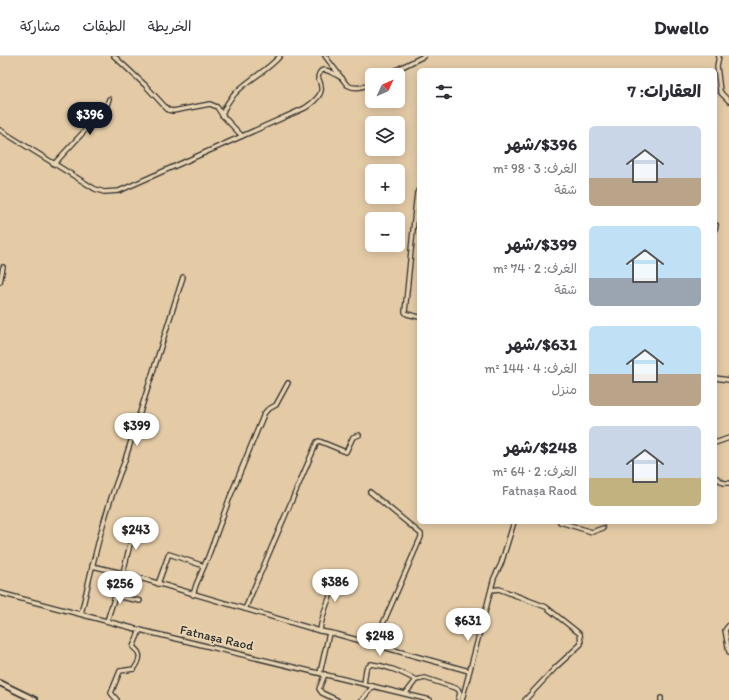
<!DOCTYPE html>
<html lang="ar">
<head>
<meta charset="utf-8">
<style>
	body { margin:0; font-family:Itim,"Playpen Sans Arabic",sans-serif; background:#f7f7f7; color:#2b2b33; direction:rtl; height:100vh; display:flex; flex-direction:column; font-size:15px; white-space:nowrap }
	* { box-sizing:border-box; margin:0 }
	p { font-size:13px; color:#7c7c81 }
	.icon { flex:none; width:22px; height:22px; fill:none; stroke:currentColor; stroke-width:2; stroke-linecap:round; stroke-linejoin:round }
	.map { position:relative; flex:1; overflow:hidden; direction:ltr }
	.sheet { position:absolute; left:417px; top:12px; width:300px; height:456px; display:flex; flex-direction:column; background:#fff; border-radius:6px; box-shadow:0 2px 10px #0003; direction:rtl }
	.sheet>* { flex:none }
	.needle { width:26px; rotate:46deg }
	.tools { position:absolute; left:365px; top:12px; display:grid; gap:8px }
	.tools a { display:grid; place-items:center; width:40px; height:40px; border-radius:6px; background:#fff; box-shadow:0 2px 10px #0003; font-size:20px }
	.price { position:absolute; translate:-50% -34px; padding:0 9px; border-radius:14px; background:#fff; color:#222; font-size:13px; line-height:26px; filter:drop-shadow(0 1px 2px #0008) }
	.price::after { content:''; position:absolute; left:50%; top:24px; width:12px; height:9px; margin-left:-6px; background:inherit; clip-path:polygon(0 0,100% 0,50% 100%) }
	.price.on { background:#111827; color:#fff }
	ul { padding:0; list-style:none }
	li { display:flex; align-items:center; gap:12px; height:100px; padding:0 16px }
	li span { display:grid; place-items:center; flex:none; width:112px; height:80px; border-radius:6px; color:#555 }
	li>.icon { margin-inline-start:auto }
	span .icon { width:48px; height:48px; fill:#fffc; stroke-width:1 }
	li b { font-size:17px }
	h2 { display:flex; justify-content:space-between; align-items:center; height:48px; padding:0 16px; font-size:17px }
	header { display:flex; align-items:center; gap:24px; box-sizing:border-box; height:56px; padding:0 20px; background:#fff; border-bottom:1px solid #e1e1e2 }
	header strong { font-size:19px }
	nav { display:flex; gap:22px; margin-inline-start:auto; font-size:14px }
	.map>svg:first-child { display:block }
</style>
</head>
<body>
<header>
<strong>Dwello</strong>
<nav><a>الخريطة</a><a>الطبقات</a><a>مشاركة</a></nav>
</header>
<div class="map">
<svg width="729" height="644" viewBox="0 0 729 644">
	<rect width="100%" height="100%" fill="#e4cba6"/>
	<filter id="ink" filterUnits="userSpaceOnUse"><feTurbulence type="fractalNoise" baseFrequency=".025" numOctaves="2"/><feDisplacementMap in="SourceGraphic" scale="8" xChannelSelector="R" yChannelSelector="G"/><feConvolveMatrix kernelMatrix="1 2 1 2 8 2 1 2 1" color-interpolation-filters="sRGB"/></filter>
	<g filter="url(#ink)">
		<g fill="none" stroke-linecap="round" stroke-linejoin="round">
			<g stroke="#2b2b2b" stroke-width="6">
				<g id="minor">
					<path d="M 114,0 L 145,29 L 168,54 L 173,55 L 210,48 L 217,51 L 222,59"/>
					<path d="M 325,0 L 347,29 C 356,34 363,31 372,27"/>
					<path d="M 719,0 L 717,10 L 720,35 L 722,38 L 729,45"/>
					<path d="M 386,19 L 424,0"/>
					<path d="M 0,74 L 95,133 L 104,136 L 119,135 L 305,52 C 311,48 323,39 321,31 C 321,27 319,24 318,21 C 321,7 334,18 342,22"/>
					<path d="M 242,80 L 222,59 C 231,30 262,21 280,0"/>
					<path d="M 54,108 L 103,55 L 107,49 L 109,43"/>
					<path d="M 419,133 L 417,137 L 415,154 L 405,256 L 407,258 L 419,261"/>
					<path d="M 715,173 L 716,169"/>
					<path d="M 0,226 L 3,211"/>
					<path d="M 715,322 L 729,324"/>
					<path d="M 715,387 L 729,382"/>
					<path d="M 715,421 L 724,427 L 729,427"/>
					<path d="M 370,436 L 421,478 L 421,481 L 374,588"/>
					<path d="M 560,466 L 592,476 L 603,472"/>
					<path d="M 92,510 L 123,517 L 320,575 L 336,578 L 469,615"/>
					<path d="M 123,517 L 135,468"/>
					<path d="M 158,528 L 168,500 L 169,498 L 204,510"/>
					<path d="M 491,534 L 499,533 L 546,551 L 580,578 L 581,588 L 556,611 L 525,644"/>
					<path d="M 0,537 L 140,574 L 430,644"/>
					<path d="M 193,539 L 196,529 L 208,501 L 230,441 L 264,358 L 267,354 L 276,349 L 288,327"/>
					<path d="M 245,553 L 317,386 L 319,385 L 346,396 L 353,381 L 359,379"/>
					<path d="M 81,558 C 93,508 104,455 124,407 L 183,221"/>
					<path d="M 107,565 L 115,540 L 140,545"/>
					<path d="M 729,569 L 725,574 L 729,596"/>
					<path d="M 320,575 C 322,554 333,537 338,517"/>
					<path d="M 320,617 L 329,577"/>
					<path d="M 325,618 L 319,633 L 322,637 L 337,644"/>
					<path d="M 364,628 L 366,613 L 371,608 C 388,610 401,616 416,624"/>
					<path d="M 406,637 L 416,624 L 425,622 L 458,633 L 460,637 L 458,644"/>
					<path d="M 661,642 L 661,644"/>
					<path d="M 117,644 L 111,637 L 120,615 L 134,613 C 137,609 142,602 138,596 C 137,594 135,593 133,591 L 140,574"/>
					<path d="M 362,644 L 373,630"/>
					<path d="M 462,644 L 494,522 L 501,508 L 514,466"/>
				</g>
			</g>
			<g stroke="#2b2b2b" stroke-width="8">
				<path id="tertiary" d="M 0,627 L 35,644"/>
			</g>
			<use href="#minor" stroke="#ead5b3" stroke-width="3.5"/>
			<use href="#tertiary" stroke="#ead5b3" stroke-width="4.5"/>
		</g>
	</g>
	<g text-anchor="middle" stroke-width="4" stroke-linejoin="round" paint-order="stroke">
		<g font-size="13" fill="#2b2b2b" stroke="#ead5b3">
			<text transform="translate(217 581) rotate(13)" y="5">Fatnaṣa Raod</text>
		</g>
	</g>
</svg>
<div class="tools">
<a><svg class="needle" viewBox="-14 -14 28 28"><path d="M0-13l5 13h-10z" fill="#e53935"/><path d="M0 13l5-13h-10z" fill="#7c7c81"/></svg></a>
<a><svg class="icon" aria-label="layers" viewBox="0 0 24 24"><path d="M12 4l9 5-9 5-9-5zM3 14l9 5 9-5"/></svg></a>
<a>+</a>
<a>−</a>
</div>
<b class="price on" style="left:90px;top:80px">$396</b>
<b class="price" style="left:137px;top:391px">$399</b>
<b class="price" style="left:136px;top:495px">$243</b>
<b class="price" style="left:335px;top:547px">$386</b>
<b class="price" style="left:120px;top:549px">$256</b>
<b class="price" style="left:468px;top:586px">$631</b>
<b class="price" style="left:380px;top:601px">$248</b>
<section class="sheet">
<h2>العقارات: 7<svg class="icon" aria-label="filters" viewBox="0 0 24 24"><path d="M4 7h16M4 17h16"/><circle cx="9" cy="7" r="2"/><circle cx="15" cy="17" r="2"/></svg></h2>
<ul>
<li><span style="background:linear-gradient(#c9d6e8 65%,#b9a48a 0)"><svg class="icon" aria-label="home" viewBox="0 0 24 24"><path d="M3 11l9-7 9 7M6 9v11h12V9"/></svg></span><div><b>$396/شهر</b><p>الغرف: 3 · 98 m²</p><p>شقة</p></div></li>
<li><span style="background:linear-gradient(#bfe0f5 65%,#9aa5b1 0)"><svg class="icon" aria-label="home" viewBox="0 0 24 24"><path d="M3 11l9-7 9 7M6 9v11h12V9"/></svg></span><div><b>$399/شهر</b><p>الغرف: 2 · 74 m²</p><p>شقة</p></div></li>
<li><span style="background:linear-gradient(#bfe0f5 60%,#b9a48a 0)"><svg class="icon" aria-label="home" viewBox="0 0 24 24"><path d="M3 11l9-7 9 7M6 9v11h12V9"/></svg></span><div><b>$631/شهر</b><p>الغرف: 4 · 144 m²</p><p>منزل</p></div></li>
<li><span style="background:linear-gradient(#c9d6e8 65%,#c2b280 0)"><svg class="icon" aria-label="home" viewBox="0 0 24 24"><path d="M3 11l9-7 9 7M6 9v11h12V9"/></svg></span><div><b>$248/شهر</b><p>الغرف: 2 · 64 m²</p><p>Fatnaṣa Raod</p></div></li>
</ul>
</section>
</div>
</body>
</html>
